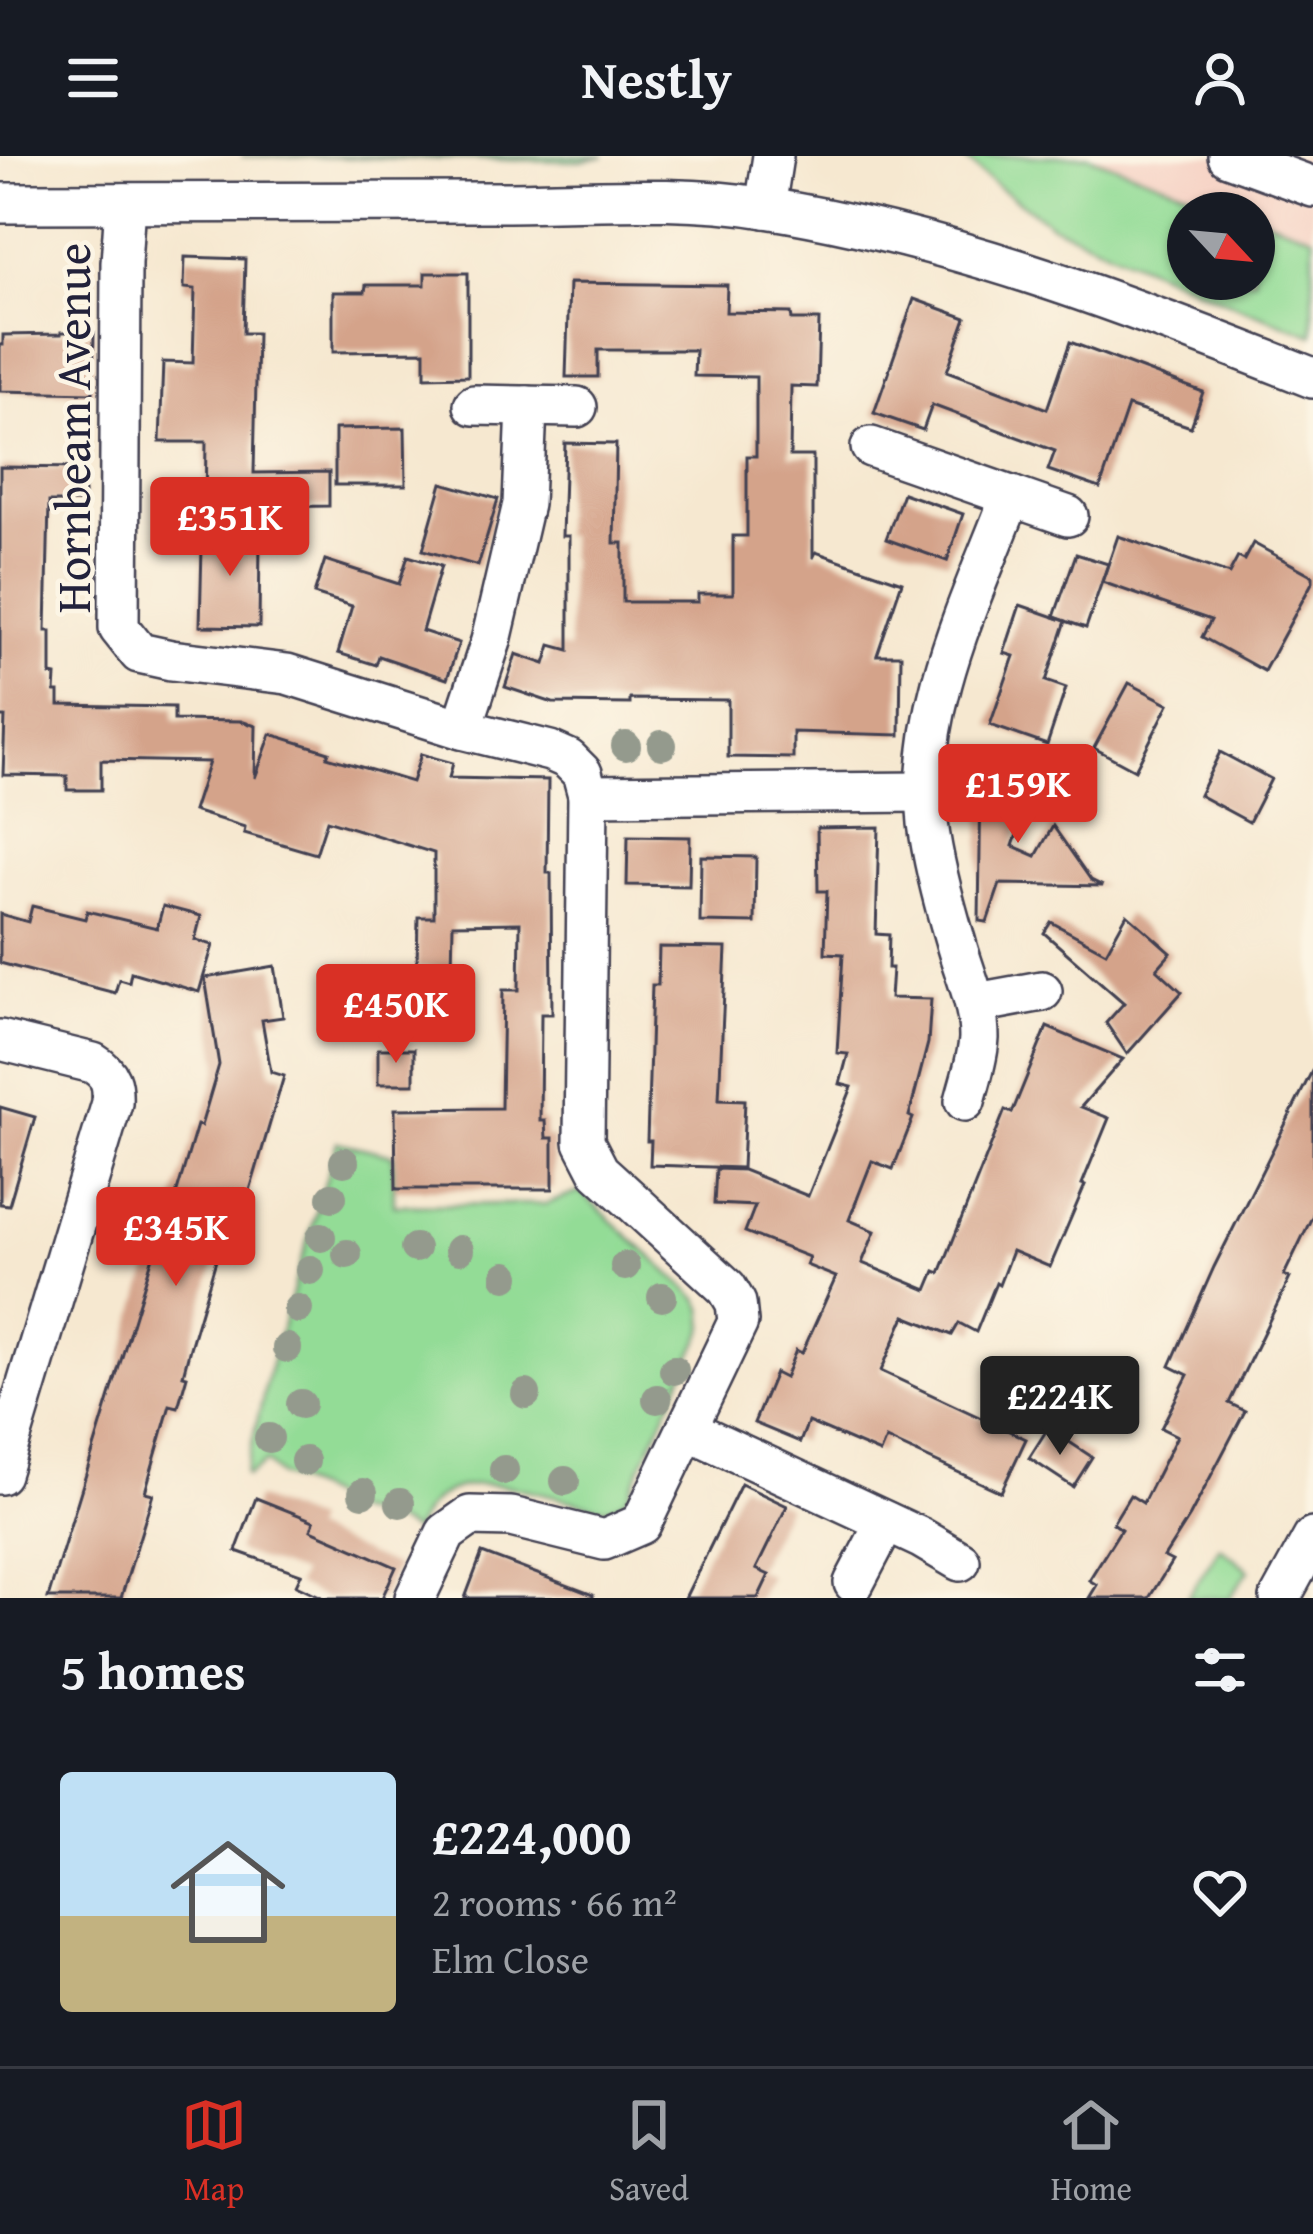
<!DOCTYPE html>
<html lang="en">
<head>
<meta charset="utf-8">
<style>
	body { margin:0; font-family:"Gentium Book Plus",serif; background:#20242c; color:#f1f3f6; height:100vh; display:flex; flex-direction:column; font-size:45px; white-space:nowrap }
	* { box-sizing:border-box; margin:0 }
	p { font-size:39px; color:#9ea1a6 }
	.icon { flex:none; width:66px; height:66px; fill:none; stroke:currentColor; stroke-width:2; stroke-linecap:round; stroke-linejoin:round }
	.map { position:relative; height:1442px; overflow:hidden }
	.side { display:flex; flex-direction:column; background:#171b24; flex:1 }
	.side>* { flex:none }
	.needle { width:78px; rotate:116deg }
	.tools { position:absolute; left:1167px; top:36px; display:grid; gap:24px }
	.tools a { display:grid; place-items:center; width:108px; height:108px; border-radius:50%; background:#171b24; box-shadow:0 3px 9px #0004; font-size:60px }
	.price { position:absolute; translate:-50% -102px; padding:0 27px; border-radius:12px; background:#d93025; color:#fff; font-size:39px; line-height:78px; filter:drop-shadow(0 3px 6px #0008) }
	.price::after { content:''; position:absolute; left:50%; top:72px; width:36px; height:27px; margin-left:-18px; background:inherit; clip-path:polygon(0 0,100% 0,50% 100%) }
	.price.on { background:#222; color:#fff }
	ul { padding:0; list-style:none }
	li { display:flex; align-items:center; gap:36px; height:300px; padding:0 60px }
	li span { display:grid; place-items:center; flex:none; width:336px; height:240px; border-radius:12px; color:#555 }
	li>.icon { margin-inline-start:auto }
	span .icon { width:144px; height:144px; fill:#fffc; stroke-width:1 }
	li b { font-size:51px }
	h2 { display:flex; justify-content:space-between; align-items:center; height:144px; padding:0 60px; font-size:51px }
	header { display:flex; justify-content:space-between; align-items:center; height:156px; padding:0 60px; background:#171b24; font-size:54px; font-weight:700 }
	.tab-bar { display:flex; justify-content:space-around; align-items:center; height:168px; border-top:3px solid #363941; background:#171b24; font-size:33px; color:#9ea1a6 }
	.tab-bar a { display:grid; justify-items:center; gap:6px }
	.tab-bar .on { color:#d93025 }
	.map>svg:first-child { display:block }
</style>
</head>
<body>
<header><svg class="icon" aria-label="menu" viewBox="0 0 24 24"><path d="M4 6h16M4 12h16M4 18h16"/></svg>Nestly<svg class="icon" aria-label="person" viewBox="0 0 24 24"><circle cx="12" cy="8" r="4"/><path d="M4 21q1-7 8-7t8 7"/></svg></header>
<div class="map">
<svg width="1313" height="1442" viewBox="0 0 1313 1442">
	<rect width="100%" height="100%" fill="#fcf5e5"/>
	<filter id="ink" filterUnits="userSpaceOnUse"><feTurbulence type="fractalNoise" baseFrequency=".00833" numOctaves="2"/><feDisplacementMap in="SourceGraphic" scale="24" xChannelSelector="R" yChannelSelector="G"/><feConvolveMatrix kernelMatrix="1 2 1 2 8 2 1 2 1" color-interpolation-filters="sRGB"/></filter>
	<filter id="wash" filterUnits="userSpaceOnUse"><feTurbulence type="fractalNoise" baseFrequency=".004" numOctaves="4" result="noise"/><feDisplacementMap in="SourceGraphic" scale="48" xChannelSelector="R" yChannelSelector="G"/><feGaussianBlur stdDeviation="2.7" result="paint"/><feColorMatrix in="noise" values="0 0 0 0 0 0 0 0 0 0 0 0 0 0 0 0 0 1.4 0 .05"/><feComposite in="paint" operator="in"/></filter>
	<g filter="url(#wash)">
		<rect width="100%" height="100%" fill="#f6e8d0"/>
		<path fill="#f6d2c4" fill-rule="evenodd" d="M 961,0 L 1313,0 L 1313,179 L 1237,150 L 1053,70 L 997,30 ZM 1188,57 L 1254,57 L 1254,123 L 1188,123 Z"/>
		<g fill="#93dc96" stroke="#5a7f68" stroke-width="3">
			<path d="M 241,0 L 605,0 L 581,5 Z"/>
			<path d="M 961,0 L 1088,0 L 1248,57 L 1188,57 L 1188,123 L 1254,123 L 1254,59 L 1313,80 L 1313,179 L 1237,150 L 1053,70 L 997,30 Z"/>
			<path d="M 337,986 L 393,999 L 394,1049 L 546,1048 L 580,1036 L 698,1143 L 703,1152 L 705,1171 L 628,1339 L 622,1346 L 607,1352 C 558,1345 478,1309 436,1343 C 426,1351 420,1364 413,1375 L 390,1364 L 353,1355 L 316,1334 L 280,1320 L 266,1306 L 247,1320 L 245,1318 L 269,1215 Z"/>
			<path d="M 1220,1391 L 1249,1414 L 1230,1442 L 1187,1442 Z"/>
		</g>
		<g id="blocks">
			<g fill="#d4a38a">
				<path d="M 185,101 L 245,103 L 243,177 L 257,177 L 254,317 L 329,316 L 329,350 L 205,352 L 206,286 L 160,286 L 163,206 L 193,207 L 195,133 L 184,132 Z"/>
				<path d="M 425,117 L 468,117 L 468,220 L 425,221 L 425,195 L 333,196 L 333,136 L 365,136 L 366,129 L 425,129 Z"/>
				<path d="M 569,127 L 727,129 L 726,156 L 791,157 L 792,164 L 819,164 L 817,231 L 791,230 L 790,300 L 813,300 L 813,402 L 816,396 L 902,426 L 877,499 L 901,499 L 900,579 L 793,576 L 793,602 L 728,601 L 728,544 L 630,543 L 630,548 L 553,547 L 505,531 L 516,498 L 545,508 L 551,489 L 569,494 L 569,380 L 562,380 L 565,287 L 616,288 L 614,387 L 623,387 L 623,446 L 698,446 L 698,438 L 733,438 L 733,380 L 747,380 L 747,300 L 756,300 L 756,221 L 694,220 L 695,194 L 598,194 L 598,221 L 566,221 Z"/>
				<path d="M 914,143 L 966,162 L 947,215 L 1047,253 L 1070,186 L 1203,236 L 1191,271 L 1128,250 L 1100,332 L 1048,314 L 1055,295 L 932,249 L 923,274 L 874,257 Z"/>
				<path d="M 61,176 L 94,176 L 93,237 L 0,235 L 0,189 L 3,189 L 3,179 L 61,178 Z"/>
				<path d="M 405,272 L 406,329 L 335,329 L 335,273 Z"/>
				<path d="M 0,311 L 84,312 L 84,346 L 49,346 L 46,475 L 51,475 L 51,519 L 56,520 L 55,536 L 59,536 L 59,549 L 174,551 L 174,564 L 241,565 L 256,570 L 255,622 L 271,578 L 329,596 L 327,601 L 412,626 L 421,598 L 453,607 L 449,622 L 548,624 L 547,717 L 551,717 L 552,858 L 541,858 L 540,965 L 545,965 L 546,982 L 553,982 L 553,1033 L 396,1033 L 395,953 L 501,952 L 503,834 L 519,834 L 520,767 L 453,768 L 452,812 L 417,811 L 418,761 L 434,761 L 434,697 L 327,664 L 316,698 L 244,677 L 245,671 L 193,655 L 209,606 L 101,604 L 101,634 L 67,634 L 67,620 L 3,619 L 5,561 L 0,561 Z"/>
				<path d="M 442,327 L 498,343 L 478,410 L 423,394 Z"/>
				<path d="M 903,337 L 963,358 L 947,405 L 886,383 Z"/>
				<path d="M 205,366 L 260,383 L 259,471 L 200,470 L 202,392 Z"/>
				<path d="M 1118,380 L 1229,418 L 1238,401 L 1244,404 L 1253,387 L 1313,420 L 1313,425 L 1264,515 L 1202,481 L 1211,464 L 1102,426 Z"/>
				<path d="M 1076,398 L 1108,408 L 1086,472 L 1054,461 Z"/>
				<path d="M 408,400 L 441,410 L 422,475 L 459,487 L 447,523 L 379,500 L 376,509 L 338,497 L 352,450 L 314,438 L 325,404 L 399,428 Z"/>
				<path d="M 1020,449 L 1066,465 L 1046,525 L 1066,532 L 1047,589 L 990,569 L 1014,500 L 1004,497 Z"/>
				<path d="M 1129,527 L 1169,548 L 1135,614 L 1094,592 Z"/>
				<path d="M 1220,596 L 1271,623 L 1249,666 L 1199,639 Z"/>
				<path d="M 981,622 L 1035,624 L 1013,690 L 1036,700 L 1053,670 L 1091,724 L 1103,730 L 1000,728 L 987,766 L 979,765 Z"/>
				<path d="M 879,671 L 876,778 L 889,779 L 888,812 L 892,812 L 890,842 L 931,843 L 928,887 L 909,960 L 913,962 L 893,1013 L 872,1005 L 849,1064 L 875,1075 L 862,1107 L 927,1134 L 935,1115 L 940,1117 L 1005,954 L 1012,957 L 1047,871 L 1123,903 L 1081,951 L 1109,962 L 1082,1028 L 1085,1029 L 1079,1043 L 1050,1111 L 1012,1095 L 999,1129 L 996,1127 L 976,1176 L 959,1167 L 952,1179 L 905,1160 L 881,1215 L 1026,1283 L 1001,1336 L 886,1283 L 880,1297 L 808,1266 L 800,1286 L 754,1267 L 775,1217 L 785,1222 L 796,1194 L 802,1197 L 836,1121 L 806,1109 L 809,1101 L 745,1076 L 755,1050 L 714,1048 L 716,1013 L 743,1014 L 808,1040 L 852,931 L 840,928 L 848,898 L 837,897 L 843,798 L 825,797 L 827,735 L 818,735 L 817,672 Z"/>
				<path d="M 628,680 L 690,681 L 689,730 L 627,729 Z"/>
				<path d="M 701,700 L 756,701 L 755,767 L 700,766 Z"/>
				<path d="M 32,750 L 85,763 L 87,755 L 157,772 L 163,750 L 201,760 L 195,784 L 213,789 L 199,836 L 131,816 L 129,826 L 119,823 L 115,837 L 0,807 L 0,758 L 28,766 Z"/>
				<path d="M 1127,758 L 1171,797 L 1157,813 L 1182,836 L 1127,898 L 1106,867 L 1124,847 L 1044,777 L 1051,766 L 1106,796 Z"/>
				<path d="M 659,791 L 726,792 L 719,943 L 745,944 L 742,1012 L 650,1009 L 651,985 L 647,985 L 652,829 L 658,829 Z"/>
				<path d="M 275,810 L 283,861 L 262,864 L 271,916 L 284,920 L 234,1088 L 222,1084 L 190,1192 L 183,1219 L 187,1220 L 178,1251 L 170,1249 L 145,1336 L 153,1338 L 121,1442 L 48,1442 L 153,1100 L 151,1100 L 166,1048 L 173,1049 L 197,969 L 201,970 L 219,909 L 205,822 Z"/>
				<rect x="378" y="893" width="36" height="35"/>
				<path d="M 1313,913 L 1313,1059 L 1284,1119 L 1290,1122 L 1229,1247 L 1245,1255 L 1190,1360 L 1164,1401 L 1172,1405 L 1149,1442 L 1089,1442 L 1097,1429 L 1089,1424 L 1121,1373 L 1113,1367 L 1130,1339 L 1143,1347 L 1177,1280 L 1161,1272 L 1188,1219 L 1170,1210 L 1214,1111 Z"/>
				<path d="M 0,951 L 35,961 L 9,1049 L 0,1048 Z"/>
				<path d="M 1048,1272 L 1092,1301 L 1073,1331 L 1029,1302 Z"/>
				<path d="M 741,1328 L 787,1350 L 756,1413 L 769,1419 L 758,1442 L 685,1442 Z"/>
				<path d="M 256,1342 L 314,1365 L 311,1374 L 396,1411 L 382,1442 L 324,1442 L 296,1429 L 301,1418 L 236,1395 Z"/>
				<path d="M 482,1397 L 593,1439 L 593,1442 L 465,1442 Z"/>
			</g>
		</g>
	</g>
	<g filter="url(#ink)">
		<use href="#blocks" fill-opacity="0" stroke="#424051" stroke-width="3"/>
		<g fill="none" stroke-linecap="round" stroke-linejoin="round">
			<g stroke="#424051" stroke-width="44">
				<g id="minor">
					<path d="M 1228,0 L 1313,31"/>
					<path d="M 0,47 C 164,47 328,46 492,46 C 584,46 675,37 766,52 C 955,82 1136,152 1313,222"/>
					<path d="M 125,47 L 121,107 L 119,472 L 139,497 L 171,504 L 287,518 L 462,573 L 550,595 L 568,603 L 582,617 L 588,639 L 584,986 L 599,1015 L 609,1024 L 727,1132 L 736,1147 L 738,1166 L 641,1368 L 604,1384 L 511,1361 L 470,1360 L 446,1377 L 415,1442"/>
					<path d="M 765,52 L 773,0"/>
					<path d="M 474,249 L 577,251"/>
					<path d="M 871,291 L 1068,360"/>
					<path d="M 462,573 L 491,485 L 523,348 L 527,250"/>
					<path d="M 588,639 L 926,636"/>
					<path d="M 977,847 L 1042,835"/>
					<path d="M 0,884 L 93,907 C 111,918 113,928 112,947 L 0,1318"/>
					<path d="M 965,945 C 970,925 978,903 979,882 C 979,846 964,818 955,784 C 944,747 933,706 928,667 C 916,552 971,445 1011,340"/>
					<path d="M 687,1273 L 921,1382 L 960,1405"/>
					<path d="M 854,1427 L 886,1366"/>
					<path d="M 1280,1442 L 1313,1382"/>
				</g>
			</g>
			<use href="#minor" stroke="#fff" stroke-width="39"/>
		</g>
		<g fill="#949a8d">
			<circle cx="662" cy="589" r="15"/>
			<circle cx="626" cy="590" r="15"/>
			<circle cx="344" cy="1006" r="15"/>
			<circle cx="332" cy="1041" r="15"/>
			<circle cx="321" cy="1081" r="15"/>
			<circle cx="415" cy="1092" r="15"/>
			<circle cx="459" cy="1094" r="15"/>
			<circle cx="347" cy="1098" r="15"/>
			<circle cx="625" cy="1110" r="15"/>
			<circle cx="310" cy="1114" r="15"/>
			<circle cx="506" cy="1120" r="15"/>
			<circle cx="662" cy="1141" r="15"/>
			<circle cx="298" cy="1153" r="15"/>
			<circle cx="287" cy="1192" r="15"/>
			<circle cx="674" cy="1214" r="15"/>
			<circle cx="526" cy="1238" r="15"/>
			<circle cx="657" cy="1243" r="15"/>
			<circle cx="301" cy="1248" r="15"/>
			<circle cx="269" cy="1282" r="15"/>
			<circle cx="305" cy="1305" r="15"/>
			<circle cx="504" cy="1314" r="15"/>
			<circle cx="565" cy="1325" r="15"/>
			<circle cx="363" cy="1337" r="15"/>
			<circle cx="400" cy="1347" r="15"/>
		</g>
	</g>
	<g text-anchor="middle" stroke-width="9" stroke-linejoin="round" paint-order="stroke">
		<g font-size="48" fill="#22223b" stroke="#fcf5e5">
			<text transform="translate(73 272) rotate(-90)" y="17">Hornbeam Avenue</text>
		</g>
	</g>
</svg>
<div class="tools">
<a><svg class="needle" viewBox="-14 -14 28 28"><path d="M0-13l5 13h-10z" fill="#e53935"/><path d="M0 13l5-13h-10z" fill="#9ea1a6"/></svg></a>
</div>
<b class="price" style="left:230px;top:423px">£351K</b>
<b class="price" style="left:1018px;top:690px">£159K</b>
<b class="price" style="left:396px;top:910px">£450K</b>
<b class="price" style="left:176px;top:1133px">£345K</b>
<b class="price on" style="left:1060px;top:1302px">£224K</b>
</div>
<section class="side">
<h2>5 homes<svg class="icon" aria-label="filters" viewBox="0 0 24 24"><path d="M4 7h16M4 17h16"/><circle cx="9" cy="7" r="2"/><circle cx="15" cy="17" r="2"/></svg></h2>
<ul>
<li><span style="background:linear-gradient(#bfe0f5 60%,#c2b280 0)"><svg class="icon" aria-label="home" viewBox="0 0 24 24"><path d="M3 11l9-7 9 7M6 9v11h12V9"/></svg></span><div><b>£224,000</b><p>2 rooms · 66 m²</p><p>Elm Close</p></div><svg class="icon" aria-label="heart" viewBox="0 0 24 24"><path d="M12 20l-8-8c-3-5 5-10 8-4 3-6 11-1 8 4z"/></svg></li>
</ul>
</section>
<nav class="tab-bar">
<a class="on"><svg class="icon" aria-label="map" viewBox="0 0 24 24"><path d="M3 6l6-2 6 2 6-2v14l-6 2-6-2-6 2zM9 4v14M15 6v14"/></svg>Map</a>
<a><svg class="icon" aria-label="saved" viewBox="0 0 24 24"><path d="M7 4h10v16l-5-4-5 4z"/></svg>Saved</a>
<a><svg class="icon" aria-label="home" viewBox="0 0 24 24"><path d="M3 11l9-7 9 7M6 9v11h12V9"/></svg>Home</a>
</nav>
</body>
</html>
